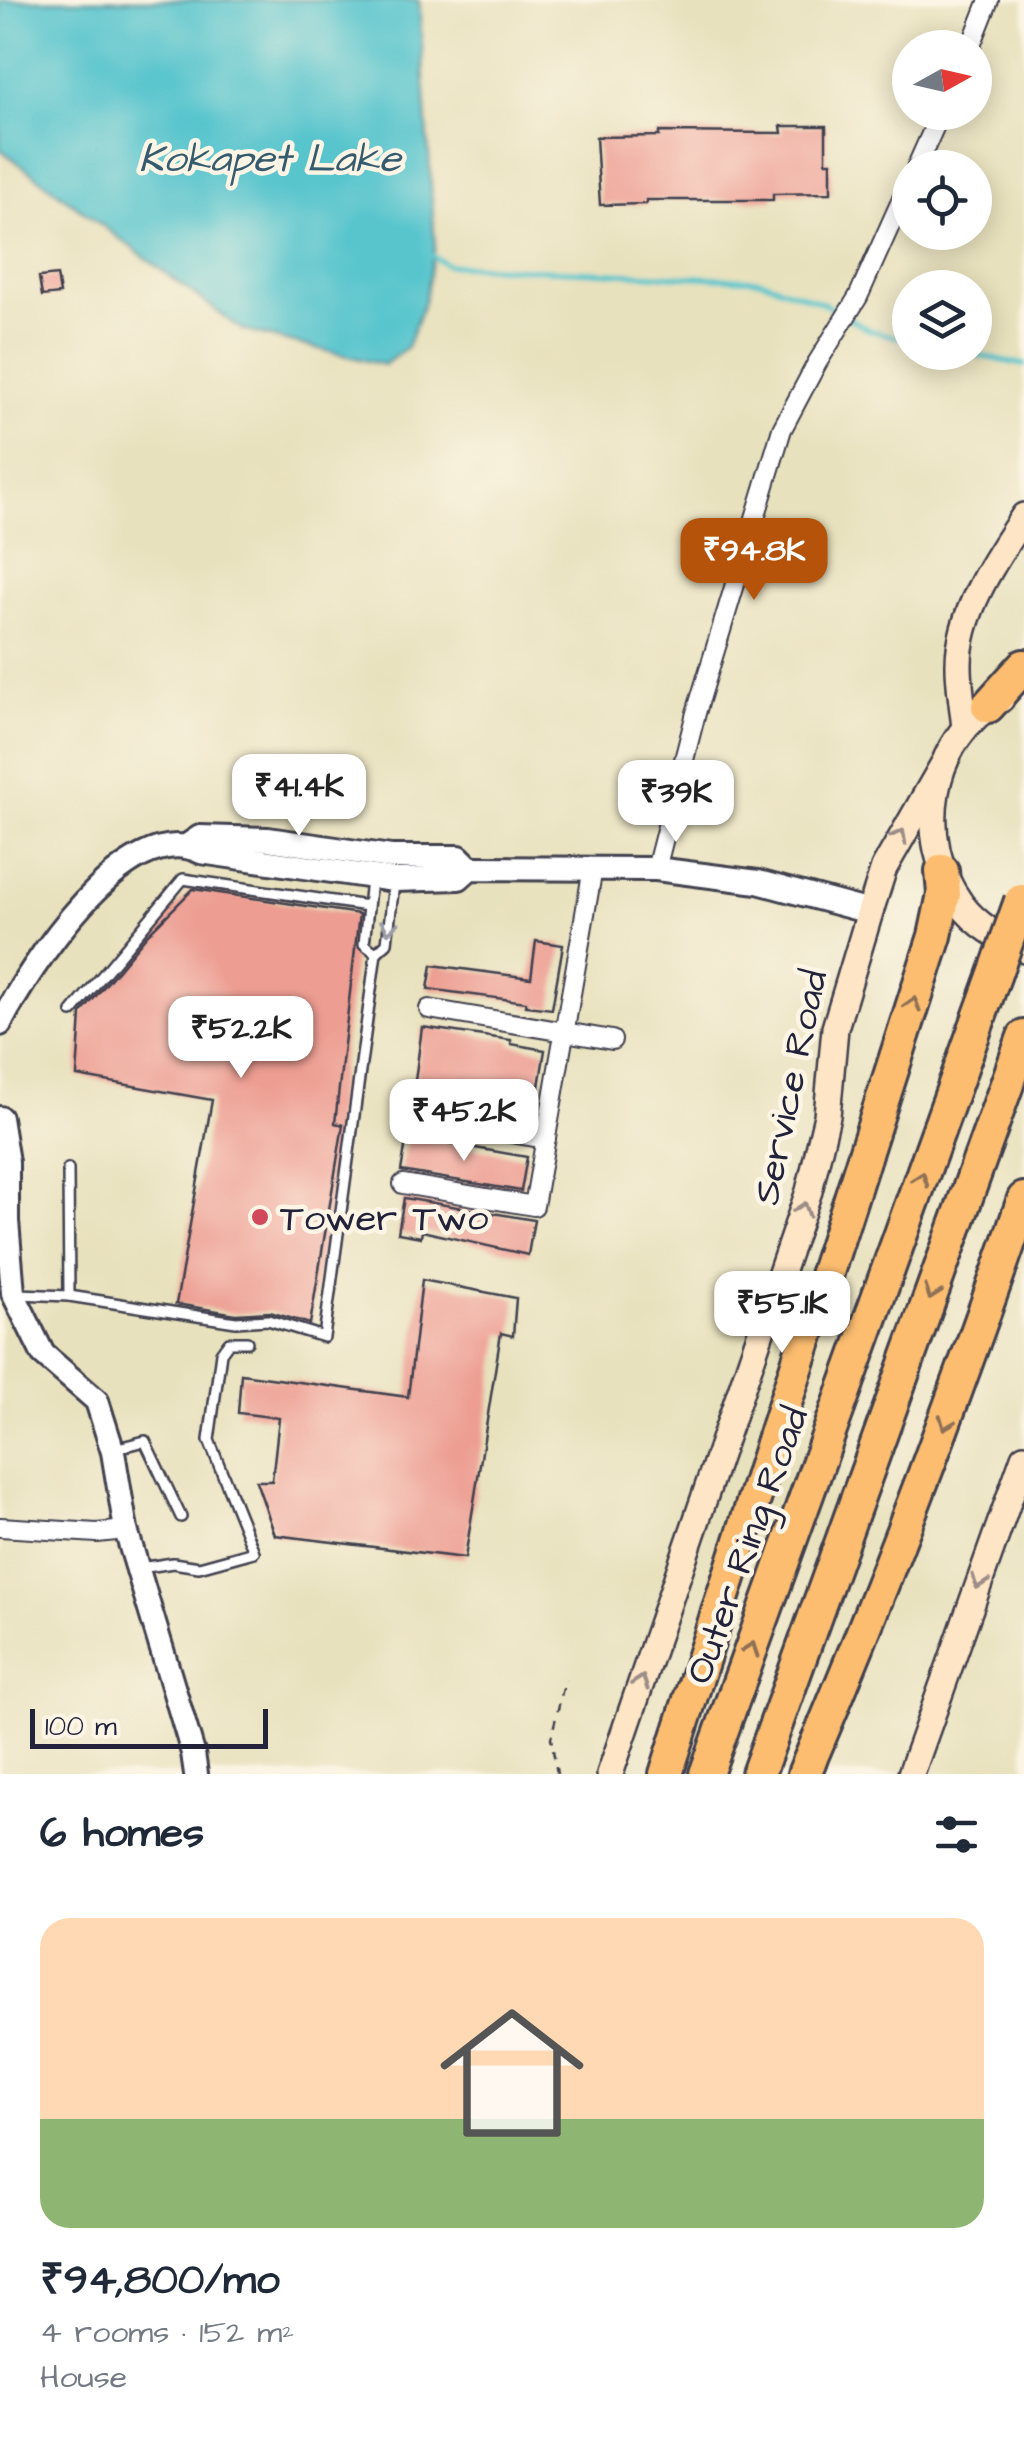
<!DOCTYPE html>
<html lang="en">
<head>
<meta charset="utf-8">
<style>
	body { margin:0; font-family:"Architects Daughter",sans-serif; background:#f2f2f3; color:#1f2937; height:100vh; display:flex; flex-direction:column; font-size:38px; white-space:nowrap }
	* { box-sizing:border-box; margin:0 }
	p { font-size:32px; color:#747a83 }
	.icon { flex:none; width:55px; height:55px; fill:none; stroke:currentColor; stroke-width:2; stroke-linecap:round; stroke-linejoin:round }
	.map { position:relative; height:1774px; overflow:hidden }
	.details { display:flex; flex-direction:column; background:#fff; flex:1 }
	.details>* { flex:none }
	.needle { width:65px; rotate:82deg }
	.controls { position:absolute; left:892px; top:30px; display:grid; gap:20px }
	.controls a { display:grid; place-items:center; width:100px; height:100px; border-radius:50%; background:#fff; box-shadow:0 5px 25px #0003; font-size:50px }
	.scale { position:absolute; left:30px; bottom:25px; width:238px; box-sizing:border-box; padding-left:10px; border:5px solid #22223b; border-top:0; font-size:28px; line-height:35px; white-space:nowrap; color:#22223b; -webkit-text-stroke:8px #fcf5e5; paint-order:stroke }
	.price { position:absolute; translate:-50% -85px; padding:0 22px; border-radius:20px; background:#fff; color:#222; font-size:32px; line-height:65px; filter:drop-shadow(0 2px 5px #0008) }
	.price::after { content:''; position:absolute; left:50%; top:60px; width:30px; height:22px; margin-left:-15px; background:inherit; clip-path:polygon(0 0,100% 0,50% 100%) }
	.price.current { background:#b45309; color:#fff }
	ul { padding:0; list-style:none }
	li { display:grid; align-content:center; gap:20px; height:530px; padding:0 40px }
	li+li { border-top:2px solid #e0e1e3 }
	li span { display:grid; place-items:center; height:310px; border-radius:30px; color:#555 }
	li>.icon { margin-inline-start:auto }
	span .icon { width:180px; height:180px; fill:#fffc; stroke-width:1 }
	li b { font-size:42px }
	h2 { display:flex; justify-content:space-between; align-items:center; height:120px; padding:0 40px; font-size:42px }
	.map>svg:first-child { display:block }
</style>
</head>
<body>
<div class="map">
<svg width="1024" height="1774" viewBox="0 0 1024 1774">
	<rect width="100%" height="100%" fill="#fcf5e5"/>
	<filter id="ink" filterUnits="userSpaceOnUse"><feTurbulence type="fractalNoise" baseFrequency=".01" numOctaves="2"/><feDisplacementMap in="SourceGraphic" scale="20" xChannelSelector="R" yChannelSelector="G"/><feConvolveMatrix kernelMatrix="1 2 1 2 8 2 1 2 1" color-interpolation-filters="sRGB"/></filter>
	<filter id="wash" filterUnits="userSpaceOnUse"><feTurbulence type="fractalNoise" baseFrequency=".0048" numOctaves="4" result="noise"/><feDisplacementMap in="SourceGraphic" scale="40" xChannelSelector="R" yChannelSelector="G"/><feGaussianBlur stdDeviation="2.25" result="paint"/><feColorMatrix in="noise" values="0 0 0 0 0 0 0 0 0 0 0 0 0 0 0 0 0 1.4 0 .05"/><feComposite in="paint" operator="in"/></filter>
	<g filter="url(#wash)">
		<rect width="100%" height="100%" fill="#e8e1bd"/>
		<path fill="#58c5cd" stroke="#3d7484" stroke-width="2.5" d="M 0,0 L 419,0 L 435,247 L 424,302 L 407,347 L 384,365 L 242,330 L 0,149 Z"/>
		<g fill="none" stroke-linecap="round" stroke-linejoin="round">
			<g stroke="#58c5cd" stroke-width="5">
				<path d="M 429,254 L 447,265 L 760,280 L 823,303 L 869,330 L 910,340"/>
				<path d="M 961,352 L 1024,365"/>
			</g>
		</g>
		<g id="blocks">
			<g fill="#ed9d92">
				<path d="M 781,126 L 826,126 L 826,162 L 831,162 L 831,193 L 773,194 L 773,200 L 646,200 L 646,204 L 600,205 L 596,137 L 659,136 L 659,132 L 782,133 Z"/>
				<path d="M 57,275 L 60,294 L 42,296 L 39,277 Z"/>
				<path d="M 193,889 L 359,914 L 335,1123 L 343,1125 L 310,1324 L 270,1312 L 236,1314 L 176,1304 L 212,1100 L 77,1076 L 81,1014 L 147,935 Z"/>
				<path d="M 536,941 L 563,945 L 552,1009 L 525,1006 L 526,1002 L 428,989 L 432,965 L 531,978 Z"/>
				<path d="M 422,1027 L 511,1040 L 511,1044 L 545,1050 L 533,1123 L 412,1104 Z"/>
				<path d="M 407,1136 L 527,1157 L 521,1191 L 401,1171 Z"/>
				<path d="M 404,1198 L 534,1220 L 528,1255 L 422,1231 L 421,1237 L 398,1233 Z"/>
				<path d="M 422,1280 L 516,1298 L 513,1336 L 501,1333 L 465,1558 L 275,1535 L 256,1481 L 272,1481 L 279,1418 L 238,1413 L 241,1374 L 408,1397 Z"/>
			</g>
		</g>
	</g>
	<g filter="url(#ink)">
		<use href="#blocks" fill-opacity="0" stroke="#403f4e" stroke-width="2.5"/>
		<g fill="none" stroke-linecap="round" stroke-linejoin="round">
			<g stroke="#403f4e" stroke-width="14">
				<g id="service">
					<path d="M 371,880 L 364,944 L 376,953 L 387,943 L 394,883"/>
					<path d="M 72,1012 L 183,879 L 367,906"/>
					<path d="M 68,1169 L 69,1296"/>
					<path d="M 18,1294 L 69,1296 L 236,1322 L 268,1320 L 324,1337 L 376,953"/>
					<path d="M 114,1449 L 145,1441 L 181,1517"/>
					<path d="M 140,1568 L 173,1563 L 199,1567 L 254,1552 L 209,1440 L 221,1353 L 229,1342 L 247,1342"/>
				</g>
			</g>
			<g stroke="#403f4e" stroke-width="22">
				<g id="minor">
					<path d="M 970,48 L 989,0"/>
					<path d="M 916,168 L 941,112"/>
					<path d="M 656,869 L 696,713 L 782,429 L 817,363 L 858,297 L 910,181"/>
					<path d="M 429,1009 L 612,1040"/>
					<path d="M 413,1116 L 546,1139"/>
					<path d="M 403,1184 L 534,1206 L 593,868"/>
					<path d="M 0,1527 L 97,1533 L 126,1530"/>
				</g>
			</g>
			<g stroke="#403f4e" stroke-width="28">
				<g id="tertiary">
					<path d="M 188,845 L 200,837 L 268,839 L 391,857 L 459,857 L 470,868"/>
					<path d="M 0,1024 C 28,970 127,814 201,852 L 394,880 L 459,878 L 470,868 L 656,869 L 758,882 L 870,912"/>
					<path d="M 0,1118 L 7,1162 L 7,1221 L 13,1293 L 43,1354 L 97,1401 L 113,1452 L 126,1530 L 193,1753 L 196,1774"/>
				</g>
			</g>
			<g stroke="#403f4e" stroke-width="30">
				<g id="secondary">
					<path d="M 1001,699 C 928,738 914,840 961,904 C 977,926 1001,938 1024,950"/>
					<path d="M 965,728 C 963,708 959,686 959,666 C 958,613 996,558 1024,516"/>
					<path d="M 610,1774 L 809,1191 L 827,1116 L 835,1028 L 870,912 L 884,868 L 943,765"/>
					<path d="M 911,1774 L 1024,1457"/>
				</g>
			</g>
			<g stroke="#403f4e" stroke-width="38">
				<g id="motorway">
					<path d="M 988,706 L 1024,666"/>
					<path d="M 666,1774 L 935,936 L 944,894 L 942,871"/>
					<path d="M 706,1774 L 1001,957"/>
					<path d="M 758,1774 L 1024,1037"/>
					<path d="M 804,1774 C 885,1585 957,1393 1024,1199"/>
				</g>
			</g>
			<path stroke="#403f4e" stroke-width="2.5" stroke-dasharray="8 8" stroke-linecap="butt" d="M 557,1774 L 551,1738 L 565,1680"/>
			<use href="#service" stroke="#fff" stroke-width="9"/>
			<use href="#minor" stroke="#fff" stroke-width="18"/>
			<use href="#tertiary" stroke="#fff" stroke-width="22"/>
			<use href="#secondary" stroke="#fee5c5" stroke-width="25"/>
			<use href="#motorway" stroke="#fcbd6f" stroke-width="32"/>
			<g stroke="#403f4e" stroke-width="38" stroke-linecap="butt">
				<path id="motorway-bridge" d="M 1001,957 L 1021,901"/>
			</g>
			<use href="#motorway-bridge" stroke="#fcbd6f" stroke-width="32"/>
		</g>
		<defs><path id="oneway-chevron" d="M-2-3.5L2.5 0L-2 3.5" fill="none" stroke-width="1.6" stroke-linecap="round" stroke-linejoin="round" transform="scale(2.5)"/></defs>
		<g stroke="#9b8d87">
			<use href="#oneway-chevron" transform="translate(900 836) rotate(-62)"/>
			<use href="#oneway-chevron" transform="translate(803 1209) rotate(-71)"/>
			<use href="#oneway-chevron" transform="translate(979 1582) rotate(110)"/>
			<use href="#oneway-chevron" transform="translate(641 1682) rotate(-71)"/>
		</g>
		<use stroke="#9c9ca7" href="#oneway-chevron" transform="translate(389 927) rotate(98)"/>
		<g stroke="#8f7055">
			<use href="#oneway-chevron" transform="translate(913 1004) rotate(-72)"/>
			<use href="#oneway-chevron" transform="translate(921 1179) rotate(-70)"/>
			<use href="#oneway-chevron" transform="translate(932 1293) rotate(110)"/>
			<use href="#oneway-chevron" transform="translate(946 1423) rotate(111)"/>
			<use href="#oneway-chevron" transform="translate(751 1649) rotate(-70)"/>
		</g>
	</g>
	<circle fill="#d1495b" stroke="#fcf5e5" stroke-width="4" cx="260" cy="1217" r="10"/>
	<g text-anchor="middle" stroke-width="9" stroke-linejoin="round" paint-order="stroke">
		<g font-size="38" fill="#22223b" stroke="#fcf5e5">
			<text transform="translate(789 1087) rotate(-78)" y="13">Service Road</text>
			<text transform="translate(746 1545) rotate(-70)" y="13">Outer Ring Road</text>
		</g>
		<g font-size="38" fill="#22223b" stroke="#fcf5e5" text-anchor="start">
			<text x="280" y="1230">Tower Two</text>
		</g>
		<g font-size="40" font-style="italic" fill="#355b6e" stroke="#fcf5e5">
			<text x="270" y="171">Kokapet Lake</text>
		</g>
	</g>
</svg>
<div class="controls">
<a><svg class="needle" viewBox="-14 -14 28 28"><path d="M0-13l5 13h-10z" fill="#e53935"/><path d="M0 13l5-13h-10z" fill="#747a83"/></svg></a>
<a><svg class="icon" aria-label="locate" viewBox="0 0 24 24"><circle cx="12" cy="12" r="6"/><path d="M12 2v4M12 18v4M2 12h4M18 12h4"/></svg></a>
<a><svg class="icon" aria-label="layers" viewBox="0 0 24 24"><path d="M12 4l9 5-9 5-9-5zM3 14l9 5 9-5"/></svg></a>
</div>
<div class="scale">100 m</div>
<b class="price current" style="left:754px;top:603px">₹94.8K</b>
<b class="price" style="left:299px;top:839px">₹41.4K</b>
<b class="price" style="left:676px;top:845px">₹39K</b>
<b class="price" style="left:241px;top:1081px">₹52.2K</b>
<b class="price" style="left:464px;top:1164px">₹45.2K</b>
<b class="price" style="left:782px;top:1356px">₹55.1K</b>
</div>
<section class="details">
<h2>6 homes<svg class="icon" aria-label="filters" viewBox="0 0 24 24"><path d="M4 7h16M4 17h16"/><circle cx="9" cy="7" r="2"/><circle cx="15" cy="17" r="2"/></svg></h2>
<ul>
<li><span style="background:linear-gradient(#ffd9b3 65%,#8fb573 0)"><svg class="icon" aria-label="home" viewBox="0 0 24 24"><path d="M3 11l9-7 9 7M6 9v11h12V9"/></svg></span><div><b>₹94,800/mo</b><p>4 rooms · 152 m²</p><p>House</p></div></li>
</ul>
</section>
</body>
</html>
